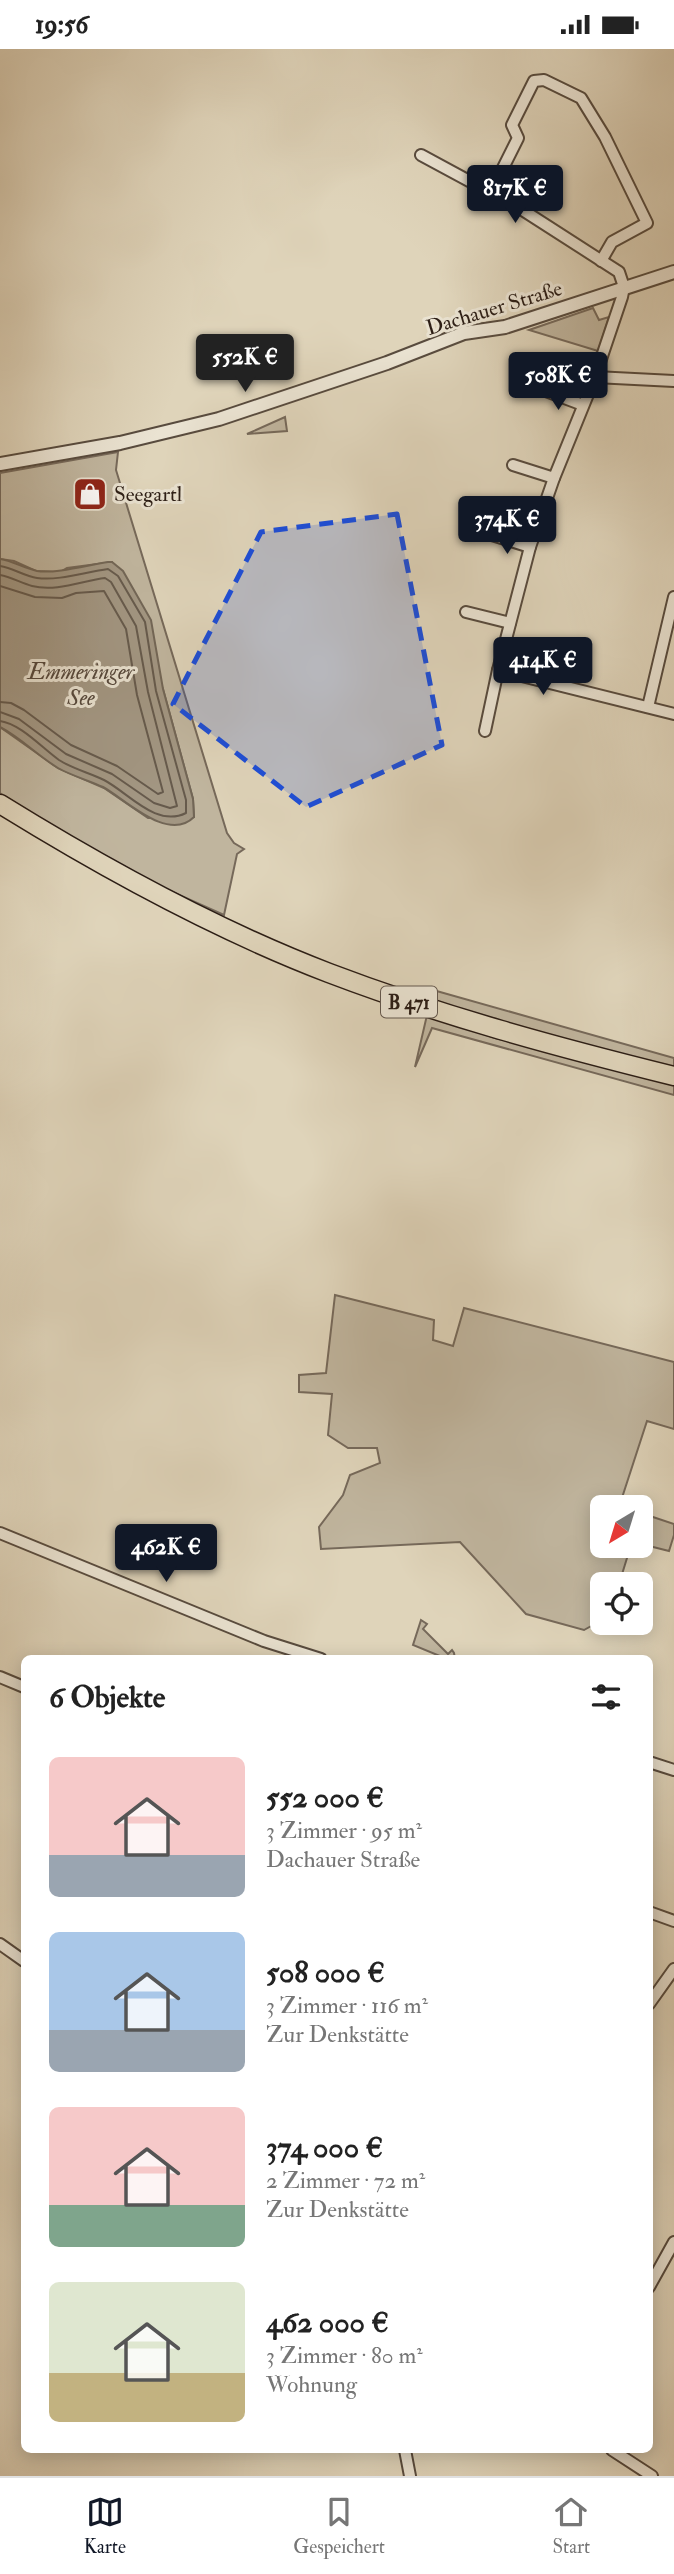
<!DOCTYPE html>
<html lang="de">
<head>
<meta charset="utf-8">
<style>
	body { margin:0; font-family:"IM FELL Double Pica",serif; background:#f2f2f2; color:#222; height:100vh; display:flex; flex-direction:column; font-size:26px; white-space:nowrap }
	* { box-sizing:border-box; margin:0 }
	p { font-size:23px; color:#767676 }
	.icon { flex:none; width:38px; height:38px; fill:none; stroke:currentColor; stroke-width:2; stroke-linecap:round; stroke-linejoin:round }
	.map { position:relative; flex:1; overflow:hidden }
	.drawer { position:absolute; left:21px; top:1606px; width:632px; height:798px; display:flex; flex-direction:column; background:#fff; border-radius:10px; box-shadow:0 4px 18px #0003 }
	.drawer>* { flex:none }
	.needle { width:46px; rotate:218deg }
	.tools { position:absolute; left:590px; top:1446px; display:grid; gap:14px }
	.tools a { display:grid; place-items:center; width:63px; height:63px; border-radius:10px; background:#fff; box-shadow:0 4px 18px #0003; font-size:35px }
	.price { position:absolute; translate:-50% -60px; padding:0 16px; border-radius:7px; background:#111827; color:#fff; font-size:23px; line-height:46px; filter:drop-shadow(0 2px 4px #0008) }
	.price::after { content:''; position:absolute; left:50%; top:42px; width:21px; height:16px; margin-left:-10px; background:inherit; clip-path:polygon(0 0,100% 0,50% 100%) }
	.price.selected { background:#222; color:#fff }
	ul { padding:0; list-style:none }
	li { display:flex; align-items:center; gap:21px; height:175px; padding:0 28px }
	li span { display:grid; place-items:center; flex:none; width:196px; height:140px; border-radius:10px; color:#555 }
	li>.icon { margin-inline-start:auto }
	span .icon { width:84px; height:84px; fill:#fffc; stroke-width:1 }
	li b { font-size:30px }
	h2 { display:flex; justify-content:space-between; align-items:center; height:84px; padding:0 28px; font-size:30px }
	.status { display:flex; justify-content:space-between; align-items:center; height:49px; padding:0 35px; background:#fff; direction:ltr }
	.status svg { height:19px; fill:currentColor }
	.menu { display:flex; justify-content:space-around; align-items:center; height:98px; border-top:2px solid #e0e0e0; background:#fff; font-size:19px; color:#767676 }
	.menu a { display:grid; justify-items:center; gap:4px }
	.menu .selected { color:#111827 }
	.map>svg:first-child { display:block }
</style>
</head>
<body>
<div class="status"><b>19:56</b><svg viewBox="0 0 49 12"><path d="M0 12V9h3v3zM5 12V6h3v6zM10 12V3h3v9zM15 12V0h3v12zM26 1h20v11H26zM47 4h2v5h-2z"/></svg></div>
<div class="map">
<svg width="674" height="2427" viewBox="0 0 674 2427">
	<rect width="100%" height="100%" fill="#dfd4ba"/>
	<filter id="stains"><feTurbulence type="fractalNoise" baseFrequency=".00286" numOctaves="4"/><feColorMatrix values="0 0 0 0 .2 0 0 0 0 .09 0 0 0 0 .02 0 0 0 .5 -.17"/></filter>
	<radialGradient id="worn" r=".72"><stop offset=".6" stop-color="#630" stop-opacity="0"/><stop offset="1" stop-color="#630" stop-opacity=".3"/></radialGradient>
	<g fill="#c0b59e" stroke="#76695a" stroke-width="2">
		<path d="M 593,259 L 599,271 L 609,268 L 598,302 L 529,281 Z"/>
		<path d="M 285,368 L 287,382 L 247,385 Z"/>
		<path d="M 118,403 L 116,421 L 227,784 L 234,794 L 244,800 L 237,805 L 224,866 L 159,837 L 80,795 L 0,744 L 0,678 L 58,719 L 104,739 L 148,769 L 194,768 L 193,750 L 163,640 L 112,513 L 67,519 L 60,523 L 36,522 L 14,512 L 0,510 L 0,424 Z"/>
		<path d="M 433,941 L 674,1009 L 674,1020 L 496,973 L 432,951 Z"/>
		<path d="M 427,966 L 495,989 L 674,1032 L 674,1046 L 432,979 L 415,1018 Z"/>
		<path d="M 335,1246 L 434,1271 L 433,1291 L 453,1297 L 464,1259 L 674,1313 L 674,1380 L 647,1372 L 619,1458 L 602,1458 L 602,1496 L 631,1496 L 619,1535 L 602,1535 L 602,1571 L 584,1581 L 526,1565 L 460,1493 L 321,1500 L 319,1478 L 343,1446 L 350,1426 L 380,1414 L 377,1399 L 348,1399 L 328,1386 L 332,1345 L 299,1343 L 299,1326 L 326,1324 Z"/>
		<path d="M 641,1464 L 674,1475 L 674,1486 L 669,1502 L 641,1495 Z"/>
		<path d="M 421,1571 L 427,1575 L 423,1580 L 448,1605 L 452,1601 L 454,1604 L 455,1610 L 447,1610 L 413,1596 Z"/>
	</g>
	<path fill="#a29682" stroke="#726656" stroke-width="2" d="M 0,510 C 13,512 24,519 37,522 C 55,525 88,516 108,513 L 112,513 L 123,522 L 151,571 L 163,640 L 193,750 L 194,768 C 168,794 125,750 103,738 C 88,731 72,727 58,719 C 38,707 21,689 0,678 Z"/>
	<g fill="none" stroke-linecap="round" stroke-linejoin="round">
		<g stroke="#665a4c" stroke-width="2">
			<path d="M 0,517 C 13,519 24,527 37,529 C 59,532 85,523 108,520 L 118,527 L 145,573 L 156,642 L 186,751 L 186,764 C 156,779 129,744 104,731 C 90,724 73,720 59,711 C 42,699 21,675 0,672"/>
			<path d="M 0,526 C 11,528 21,534 32,537 C 56,543 82,532 105,529 L 111,533 L 136,577 L 148,643 L 177,757 L 170,759 L 154,754 L 112,725 L 66,705 L 19,670 L 0,663"/>
			<path d="M 0,537 L 35,548 L 62,549 L 76,544 L 104,542 L 126,580 L 137,646 L 163,743 L 158,745 L 117,717 L 71,696 L 24,661 L 11,654 L 0,653"/>
		</g>
		<g stroke="#584b3e" stroke-width="14">
			<g id="minor">
				<path d="M 421,106 L 521,160 L 619,223 L 624,238 L 622,248 L 595,328 L 554,429 L 530,498 L 498,621 L 485,682"/>
				<path d="M 491,143 L 518,89 L 512,76 L 534,32 L 544,31 L 581,49 L 605,88 L 647,174 L 612,193 L 601,212"/>
				<path d="M 595,328 L 674,332"/>
				<path d="M 543,341 L 583,356"/>
				<path d="M 513,416 L 554,429"/>
				<path d="M 492,486 L 530,498"/>
				<path d="M 466,563 L 510,574"/>
				<path d="M 498,621 L 674,665"/>
				<path d="M 648,658 L 674,548"/>
				<path d="M 0,1484 L 264,1592 L 321,1610"/>
				<path d="M 0,1628 L 24,1638"/>
				<path d="M 649,1713 L 674,1721"/>
				<path d="M 649,1863 L 674,1872"/>
				<path d="M 0,1895 L 24,1912"/>
				<path d="M 649,1955 L 674,1920"/>
				<path d="M 649,2238 L 674,2193"/>
				<path d="M 405,2401 L 410,2427"/>
				<path d="M 612,2401 L 652,2427"/>
			</g>
		</g>
		<g stroke="#584b3e" stroke-width="16">
			<path id="tertiary" d="M 0,415 L 120,394 L 219,370 L 387,314 L 464,284 L 505,278 L 674,223"/>
		</g>
		<g stroke="#2b1d15" stroke-width="21">
			<path id="trunk" d="M 0,755 C 105,820 214,880 329,924 C 442,967 557,998 674,1027"/>
		</g>
		<use href="#minor" stroke="#eae3d2" stroke-width="10"/>
		<use href="#tertiary" stroke="#eae3d2" stroke-width="12"/>
		<use href="#trunk" stroke="#dfd4ba" stroke-width="18"/>
	</g>
	<path fill="#1d4ed8" fill-opacity="0.2" stroke="#1d4ed8" stroke-width="5" stroke-dasharray="14 9" stroke-linejoin="round" d="M 397,465 L 442,696 L 306,758 L 173,655 L 261,483 Z"/>
	<defs>
		<g id="shop-square" transform="scale(1.75)"><rect x="-9" y="-9" width="18" height="18" rx="4" fill="#8f2418" stroke="#eae3d2"/><path d="M-5-2.5h2.3a2.7 3.5 0 0 1 5.4 0H5L5.5 6h-11ZM-1.5-2.5h3a1.5 2.3 0 0 0-3 0Z" fill="#fff"/></g>
	</defs>
	<g fill-rule="evenodd">
		<use href="#shop-square" x="90" y="445"/>
	</g>
	<g text-anchor="middle" stroke-width="6" stroke-linejoin="round" paint-order="stroke">
		<rect fill="#eae3d2" stroke="#64584e" stroke-width="2" x="381" y="937.5" width="56" height="31" rx="5"/>
		<g font-size="19" font-weight="bold" fill="#2b1d15">
			<text x="409" y="960">B 471</text>
		</g>
		<g font-size="21" fill="#2b1d15" stroke="#eae3d2">
			<text transform="translate(494 259) rotate(-17)" y="7">Dachauer Straße</text>
		</g>
		<g font-size="21" fill="#2b1d15" stroke="#eae3d2" text-anchor="start">
			<text x="114" y="452">Seegartl</text>
		</g>
		<g font-size="23" font-style="italic" fill="#55473b" stroke="#eae3d2">
			<text x="81" y="630">Emmeringer<tspan x="81" dy="26">See</tspan></text>
		</g>
	</g>
	<rect width="100%" height="100%" filter="url(#stains)"/>
	<rect width="100%" height="100%" fill="url(#worn)"/>
</svg>
<div class="tools">
<a><svg class="needle" viewBox="-14 -14 28 28"><path d="M0-13l5 13h-10z" fill="#e53935"/><path d="M0 13l5-13h-10z" fill="#767676"/></svg></a>
<a><svg class="icon" aria-label="locate" viewBox="0 0 24 24"><circle cx="12" cy="12" r="6"/><path d="M12 2v4M12 18v4M2 12h4M18 12h4"/></svg></a>
</div>
<b class="price" style="left:515px;top:176px">817K €</b>
<b class="price selected" style="left:245px;top:345px">552K €</b>
<b class="price" style="left:558px;top:363px">508K €</b>
<b class="price" style="left:507px;top:507px">374K €</b>
<b class="price" style="left:543px;top:648px">414K €</b>
<b class="price" style="left:166px;top:1535px">462K €</b>
<section class="drawer">
<h2>6 Objekte<svg class="icon" aria-label="filters" viewBox="0 0 24 24"><path d="M4 7h16M4 17h16"/><circle cx="9" cy="7" r="2"/><circle cx="15" cy="17" r="2"/></svg></h2>
<ul>
<li><span style="background:linear-gradient(#f6c9c9 70%,#9aa5b1 0)"><svg class="icon" aria-label="home" viewBox="0 0 24 24"><path d="M3 11l9-7 9 7M6 9v11h12V9"/></svg></span><div><b>552 000 €</b><p>3 Zimmer · 95 m²</p><p>Dachauer Straße</p></div></li>
<li><span style="background:linear-gradient(#a9c7e8 70%,#9aa5b1 0)"><svg class="icon" aria-label="home" viewBox="0 0 24 24"><path d="M3 11l9-7 9 7M6 9v11h12V9"/></svg></span><div><b>508 000 €</b><p>3 Zimmer · 116 m²</p><p>Zur Denkstätte</p></div></li>
<li><span style="background:linear-gradient(#f6c9c9 70%,#7fa58c 0)"><svg class="icon" aria-label="home" viewBox="0 0 24 24"><path d="M3 11l9-7 9 7M6 9v11h12V9"/></svg></span><div><b>374 000 €</b><p>2 Zimmer · 72 m²</p><p>Zur Denkstätte</p></div></li>
<li><span style="background:linear-gradient(#dfe7d0 65%,#c2b280 0)"><svg class="icon" aria-label="home" viewBox="0 0 24 24"><path d="M3 11l9-7 9 7M6 9v11h12V9"/></svg></span><div><b>462 000 €</b><p>3 Zimmer · 80 m²</p><p>Wohnung</p></div></li>
</ul>
</section>
</div>
<nav class="menu">
<a class="selected"><svg class="icon" aria-label="map" viewBox="0 0 24 24"><path d="M3 6l6-2 6 2 6-2v14l-6 2-6-2-6 2zM9 4v14M15 6v14"/></svg>Karte</a>
<a><svg class="icon" aria-label="saved" viewBox="0 0 24 24"><path d="M7 4h10v16l-5-4-5 4z"/></svg>Gespeichert</a>
<a><svg class="icon" aria-label="home" viewBox="0 0 24 24"><path d="M3 11l9-7 9 7M6 9v11h12V9"/></svg>Start</a>
</nav>
</body>
</html>
